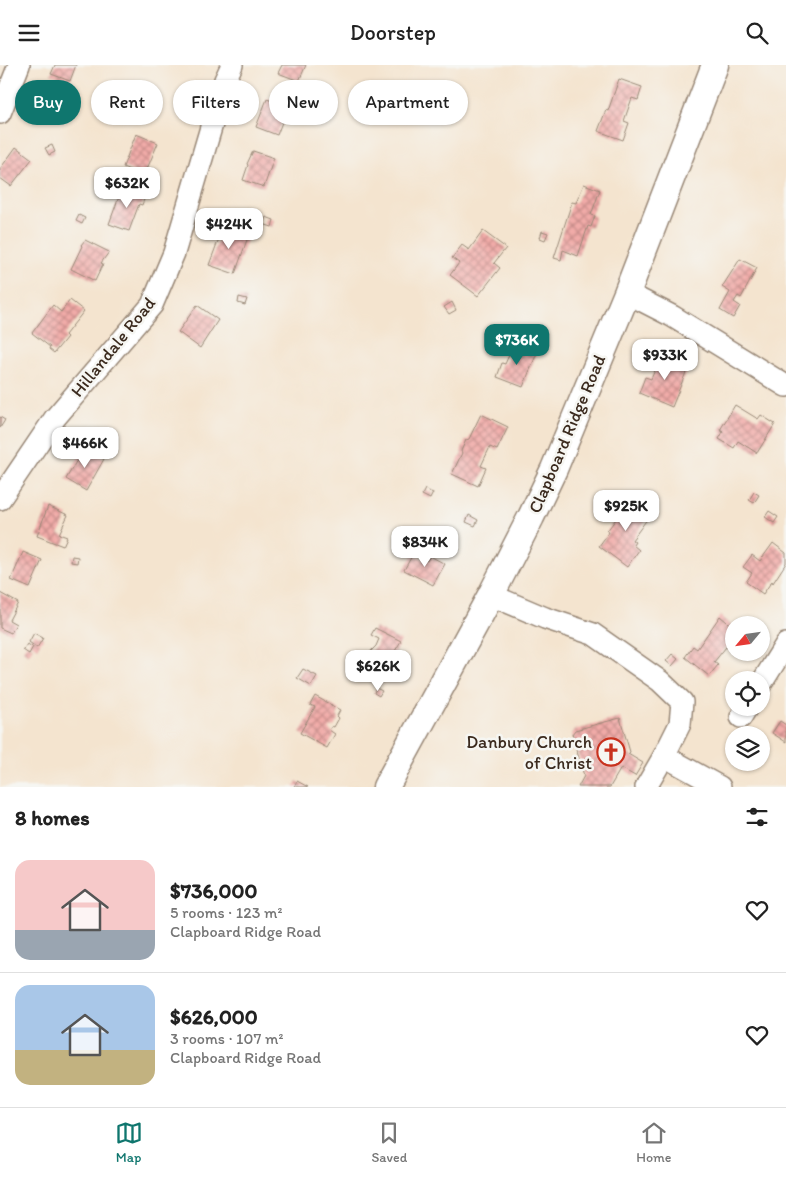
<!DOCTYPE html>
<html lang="en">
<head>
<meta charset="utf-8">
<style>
	body { margin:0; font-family:Itim,sans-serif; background:#f2f2f2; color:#222; height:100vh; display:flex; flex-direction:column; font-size:19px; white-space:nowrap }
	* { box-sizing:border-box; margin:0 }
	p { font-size:16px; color:#767676 }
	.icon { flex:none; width:28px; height:28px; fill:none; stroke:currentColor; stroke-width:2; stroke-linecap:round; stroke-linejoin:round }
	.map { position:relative; height:722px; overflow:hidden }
	.sheet { display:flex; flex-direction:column; background:#fff; flex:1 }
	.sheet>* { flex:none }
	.hud { position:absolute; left:15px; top:15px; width:500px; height:45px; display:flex; gap:10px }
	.needle { width:32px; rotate:241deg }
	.tools { position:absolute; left:725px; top:551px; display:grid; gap:10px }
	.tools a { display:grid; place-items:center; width:45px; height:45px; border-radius:50%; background:#fff; box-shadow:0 1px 4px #0004; font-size:25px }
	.price { position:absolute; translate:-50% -42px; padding:0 11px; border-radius:10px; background:#fff; color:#222; font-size:16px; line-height:32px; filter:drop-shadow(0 1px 2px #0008) }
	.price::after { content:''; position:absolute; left:50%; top:30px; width:15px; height:11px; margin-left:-8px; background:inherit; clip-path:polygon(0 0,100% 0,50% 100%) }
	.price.selected { background:#0f766e; color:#fff }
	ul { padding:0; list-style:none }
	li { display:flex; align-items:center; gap:15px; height:125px; padding:0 15px }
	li+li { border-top:1px solid #e0e0e0 }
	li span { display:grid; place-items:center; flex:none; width:140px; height:100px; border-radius:15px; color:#555 }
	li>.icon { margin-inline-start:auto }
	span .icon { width:60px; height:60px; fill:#fffc; stroke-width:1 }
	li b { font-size:21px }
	h2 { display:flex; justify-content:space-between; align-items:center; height:60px; padding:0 15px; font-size:21px }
	.tag { padding:0 18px; border-radius:22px; background:#fff; box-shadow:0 1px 4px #0004; font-size:18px; line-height:45px }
	.tag.selected { background:#0f766e; color:#fff }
	header { display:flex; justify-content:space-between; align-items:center; height:65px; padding:0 15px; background:#fff; font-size:22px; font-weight:600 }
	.dock { display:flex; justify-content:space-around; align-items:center; height:70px; border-top:1px solid #e0e0e0; background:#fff; font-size:14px; color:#767676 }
	.dock a { display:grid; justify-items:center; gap:2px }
	.dock .selected { color:#0f766e }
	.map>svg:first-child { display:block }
</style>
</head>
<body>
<header><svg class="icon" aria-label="menu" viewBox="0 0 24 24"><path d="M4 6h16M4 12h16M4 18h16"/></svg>Doorstep<svg class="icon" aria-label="search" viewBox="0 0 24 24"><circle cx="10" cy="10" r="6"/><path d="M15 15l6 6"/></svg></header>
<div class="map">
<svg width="786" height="722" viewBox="0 0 786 722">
	<defs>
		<pattern id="building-cross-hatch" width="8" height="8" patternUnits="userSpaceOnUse" patternTransform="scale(1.25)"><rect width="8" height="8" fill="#f1aba8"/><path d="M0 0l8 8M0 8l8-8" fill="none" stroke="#c48b88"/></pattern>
	</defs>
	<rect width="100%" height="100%" fill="#f6f6f2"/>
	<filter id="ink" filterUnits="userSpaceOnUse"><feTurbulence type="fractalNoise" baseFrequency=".02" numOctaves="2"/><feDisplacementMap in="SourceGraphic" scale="10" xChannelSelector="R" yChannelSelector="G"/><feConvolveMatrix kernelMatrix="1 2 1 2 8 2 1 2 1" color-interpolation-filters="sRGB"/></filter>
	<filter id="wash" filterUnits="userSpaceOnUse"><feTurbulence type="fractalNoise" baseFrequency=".0096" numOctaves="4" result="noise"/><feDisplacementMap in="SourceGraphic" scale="20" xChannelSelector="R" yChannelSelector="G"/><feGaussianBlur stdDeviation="1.12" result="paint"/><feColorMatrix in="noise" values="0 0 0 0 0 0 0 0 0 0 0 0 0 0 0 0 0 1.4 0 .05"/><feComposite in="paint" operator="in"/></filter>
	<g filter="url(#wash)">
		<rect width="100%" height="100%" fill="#f4e4cf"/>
		<g id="blocks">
			<g fill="url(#building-cross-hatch)">
				<path d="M 55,0 L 76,0 L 70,16 L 51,9 Z"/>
				<path d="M 282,0 L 306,0 L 299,16 L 278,8 Z"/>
				<path d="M 619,14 L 642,22 L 638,35 L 632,33 L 624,56 L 629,58 L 623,75 L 598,66 L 606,45 L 608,46 Z"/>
				<path d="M 267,34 L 288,42 L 277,70 L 256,62 Z"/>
				<path d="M 136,69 L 158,78 L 144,111 L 123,102 Z"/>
				<path d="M 52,80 L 55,87 L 49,90 L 45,83 Z"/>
				<path d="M 16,82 L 32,94 L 11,121 L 0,113 L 0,104 Z"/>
				<path d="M 253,86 L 274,93 L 264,122 L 243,115 L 248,100 L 247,99 Z"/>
				<path d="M 584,119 L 600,125 L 591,150 L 595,151 L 591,162 L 588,161 L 578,191 L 563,185 L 561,195 L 554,193 L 572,137 L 576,138 Z"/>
				<path d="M 129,123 L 146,129 L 142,140 L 139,139 L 129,166 L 109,159 L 120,129 L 126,131 Z"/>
				<path d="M 79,150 L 85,153 L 82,159 L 76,156 Z"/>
				<path d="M 266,152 L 274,155 L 272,162 L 263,159 Z"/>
				<path d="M 224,160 L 249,169 L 235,209 L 209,200 Z"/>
				<path d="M 483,166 L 506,183 L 494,198 L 500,203 L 478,231 L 450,210 L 459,198 L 452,193 L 462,180 L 469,185 Z"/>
				<path d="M 542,166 L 548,168 L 545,175 L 540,173 Z"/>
				<path d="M 85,175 L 109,187 L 101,198 L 103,199 L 95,216 L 71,204 L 82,181 L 81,180 Z"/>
				<path d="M 740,194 L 757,203 L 741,233 L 738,231 L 734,237 L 740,241 L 733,253 L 720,245 L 730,227 L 722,222 Z"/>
				<path d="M 239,232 L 247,234 L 245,240 L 238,238 Z"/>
				<path d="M 70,235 L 84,246 L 65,270 L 67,272 L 54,288 L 49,284 L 50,282 L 32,268 L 53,240 L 61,247 Z"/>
				<path d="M 452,237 L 456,245 L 449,249 L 444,242 Z"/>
				<path d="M 197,240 L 218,255 L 200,283 L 178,267 Z"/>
				<path d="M 514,279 L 537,288 L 523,322 L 497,312 L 502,298 L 505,299 Z"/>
				<path d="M 662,289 L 689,300 L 672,342 L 639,328 L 645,312 L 651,314 Z"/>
				<path d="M 735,340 L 758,354 L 761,350 L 775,359 L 757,388 L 738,376 L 734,383 L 719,374 L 723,367 L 720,365 Z"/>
				<path d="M 481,349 L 508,362 L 497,385 L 490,382 L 481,401 L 486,403 L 478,421 L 452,409 L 462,388 L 461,386 L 466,375 L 469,374 Z"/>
				<path d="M 0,352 L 5,355 L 0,363 Z"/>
				<path d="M 84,383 L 104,394 L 86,426 L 66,414 Z"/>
				<path d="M 425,424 L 433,428 L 430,434 L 422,430 Z"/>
				<path d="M 754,427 L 759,430 L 754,438 L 749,435 Z"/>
				<path d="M 633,431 L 653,446 L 632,475 L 635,477 L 633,480 L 639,485 L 627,502 L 599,481 L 609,467 L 607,466 Z"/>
				<path d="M 48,441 L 68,450 L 59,469 L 67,472 L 63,481 L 37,471 Z"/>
				<path d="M 769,446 L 778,452 L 774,458 L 765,452 Z"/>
				<path d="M 469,450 L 478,455 L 475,461 L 466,457 Z"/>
				<path d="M 773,478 L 786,488 L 786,498 L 773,518 L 772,516 L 763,529 L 746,517 L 752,508 L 743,502 L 752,490 L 760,496 Z"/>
				<path d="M 23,487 L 42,495 L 30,523 L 11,515 Z"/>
				<path d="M 413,489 L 427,496 L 430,491 L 445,499 L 433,520 L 404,505 Z"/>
				<path d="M 72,491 L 78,492 L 77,498 L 71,497 Z"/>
				<path d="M 0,528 L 18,538 L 9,555 L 16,559 L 11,568 L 0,563 Z"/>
				<path d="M 720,551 L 734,563 L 734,575 L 727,583 L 726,582 L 714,597 L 718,600 L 709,611 L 685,592 L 693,581 L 697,584 Z"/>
				<path d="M 375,563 L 401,576 L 395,586 L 393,590 L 395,594 L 383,613 L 355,596 L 358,591 L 366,596 L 369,588 L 376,581 L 379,574 L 371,570 Z"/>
				<path d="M 34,568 L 43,573 L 37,583 L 29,577 Z"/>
				<path d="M 27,579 L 33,582 L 29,589 L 23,585 Z"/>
				<path d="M 672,589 L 678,594 L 672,601 L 666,596 Z"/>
				<path d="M 303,604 L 317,611 L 311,621 L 297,613 Z"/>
				<path d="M 376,623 L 382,626 L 379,631 L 374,628 Z"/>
				<path d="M 315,631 L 340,645 L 337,651 L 339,653 L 334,662 L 332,661 L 329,665 L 335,669 L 327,683 L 300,668 L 315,642 L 310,640 Z"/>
				<path d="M 620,653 L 630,687 L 628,689 L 643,698 L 635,711 L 621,703 L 610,722 L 578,722 L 584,711 L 572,669 L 575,665 Z"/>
				<path d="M 780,656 L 786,660 L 786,677 L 772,668 Z"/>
				<path d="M 297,716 L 308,722 L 294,722 Z"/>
			</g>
		</g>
	</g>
	<g filter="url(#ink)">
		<use href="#blocks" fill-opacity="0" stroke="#988776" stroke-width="1"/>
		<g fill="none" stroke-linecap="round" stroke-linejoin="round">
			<g stroke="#988776" stroke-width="24">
				<g id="minor">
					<path d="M 0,48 L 19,0"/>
					<path d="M 627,228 L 672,251 L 786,321"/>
					<path d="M 0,434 L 55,353 L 152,240 L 174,188 L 225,15 L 232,0"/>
					<path d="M 491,530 L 545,553 L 593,569 L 660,616 L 682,637 L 680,659 L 664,691 L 646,722"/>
					<path d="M 761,619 L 786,579"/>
					<path d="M 741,652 L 747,642"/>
					<path d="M 664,691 L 720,722"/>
				</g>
			</g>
			<g stroke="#988776" stroke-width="29">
				<path id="major" d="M 386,722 L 491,530 L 531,452 L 554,404 L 627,228 L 715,0"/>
			</g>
			<use href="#minor" stroke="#fff" stroke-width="21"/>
			<use href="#major" stroke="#fff" stroke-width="26"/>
		</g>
	</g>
	<defs>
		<g id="church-ring" transform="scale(1.4375)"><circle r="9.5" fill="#f6f6f2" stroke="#c8321e" stroke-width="1.5"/><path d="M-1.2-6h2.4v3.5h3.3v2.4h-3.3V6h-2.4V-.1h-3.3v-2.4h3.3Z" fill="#c8321e"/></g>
	</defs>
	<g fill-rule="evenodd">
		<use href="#church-ring" x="611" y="687"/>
	</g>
	<g text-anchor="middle" stroke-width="5" stroke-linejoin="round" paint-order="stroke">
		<g font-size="18" fill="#3b2a1e" stroke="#f6f6f2">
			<text transform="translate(113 282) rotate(-51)" y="6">Hillandale Road</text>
			<text transform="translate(567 369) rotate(-67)" y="6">Clapboard Ridge Road</text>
		</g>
		<g font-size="18" fill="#3b2a1e" stroke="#f6f6f2" text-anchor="end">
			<text x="592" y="683">Danbury Church<tspan x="592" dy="21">of Christ</tspan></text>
		</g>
	</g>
</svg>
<div class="tools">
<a><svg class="needle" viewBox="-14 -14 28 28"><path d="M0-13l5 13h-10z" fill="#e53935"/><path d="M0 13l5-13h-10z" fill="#767676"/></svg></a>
<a><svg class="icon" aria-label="locate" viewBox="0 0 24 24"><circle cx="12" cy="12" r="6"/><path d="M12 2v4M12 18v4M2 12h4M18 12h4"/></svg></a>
<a><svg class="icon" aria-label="layers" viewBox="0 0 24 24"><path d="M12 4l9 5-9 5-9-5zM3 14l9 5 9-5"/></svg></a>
</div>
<b class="price" style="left:127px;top:144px">$632K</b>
<b class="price" style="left:229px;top:185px">$424K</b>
<b class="price selected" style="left:517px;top:301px">$736K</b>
<b class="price" style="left:665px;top:316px">$933K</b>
<b class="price" style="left:85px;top:404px">$466K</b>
<b class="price" style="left:626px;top:467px">$925K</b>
<b class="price" style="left:425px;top:503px">$834K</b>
<b class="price" style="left:378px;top:627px">$626K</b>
<div class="hud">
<a class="tag selected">Buy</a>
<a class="tag">Rent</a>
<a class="tag">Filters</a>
<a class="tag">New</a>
<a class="tag">Apartment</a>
</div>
</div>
<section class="sheet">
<h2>8 homes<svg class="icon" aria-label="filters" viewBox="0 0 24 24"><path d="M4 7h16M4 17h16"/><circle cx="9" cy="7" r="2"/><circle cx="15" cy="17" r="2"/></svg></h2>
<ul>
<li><span style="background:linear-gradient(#f6c9c9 70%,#9aa5b1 0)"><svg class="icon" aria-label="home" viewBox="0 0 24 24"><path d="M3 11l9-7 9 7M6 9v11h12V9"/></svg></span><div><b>$736,000</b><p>5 rooms · 123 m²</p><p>Clapboard Ridge Road</p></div><svg class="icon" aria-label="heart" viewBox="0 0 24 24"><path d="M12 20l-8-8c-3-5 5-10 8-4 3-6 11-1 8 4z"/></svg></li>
<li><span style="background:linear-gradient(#a9c7e8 65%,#c2b280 0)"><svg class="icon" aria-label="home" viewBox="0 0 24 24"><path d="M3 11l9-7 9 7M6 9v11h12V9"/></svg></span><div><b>$626,000</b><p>3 rooms · 107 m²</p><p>Clapboard Ridge Road</p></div><svg class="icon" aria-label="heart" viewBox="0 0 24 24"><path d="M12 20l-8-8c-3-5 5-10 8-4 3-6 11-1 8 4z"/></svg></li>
</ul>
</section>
<nav class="dock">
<a class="selected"><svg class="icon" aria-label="map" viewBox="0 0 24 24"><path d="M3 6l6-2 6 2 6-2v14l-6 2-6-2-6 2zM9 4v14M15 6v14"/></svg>Map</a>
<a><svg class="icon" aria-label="saved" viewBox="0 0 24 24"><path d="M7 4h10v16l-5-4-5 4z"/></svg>Saved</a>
<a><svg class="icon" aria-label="home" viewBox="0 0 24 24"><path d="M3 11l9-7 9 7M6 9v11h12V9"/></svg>Home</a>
</nav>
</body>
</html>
